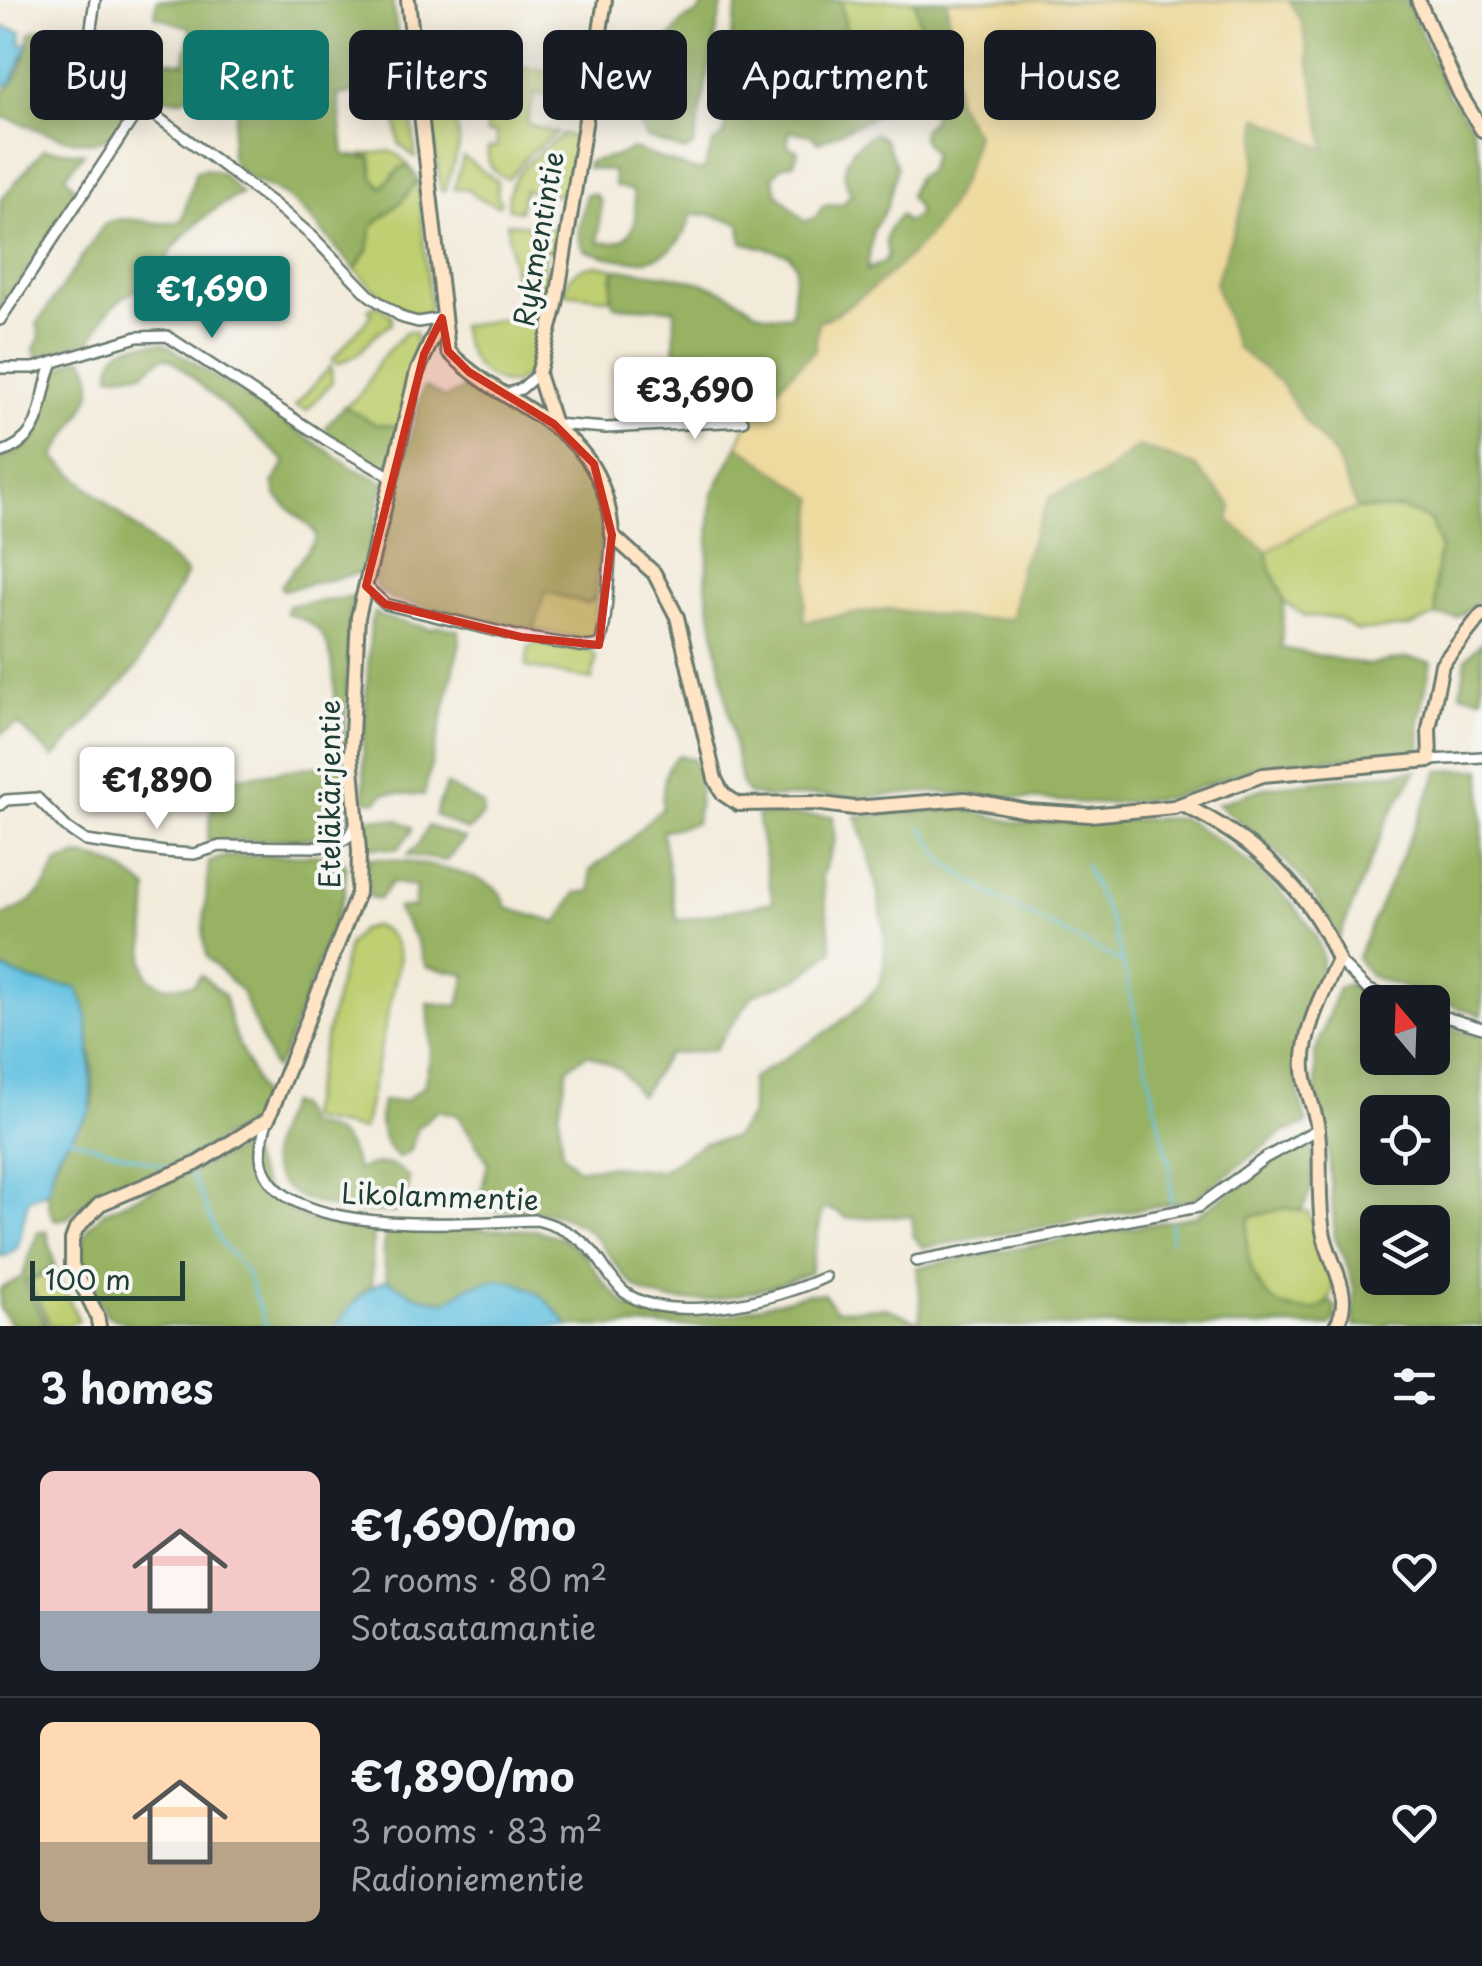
<!DOCTYPE html>
<html lang="en">
<head>
<meta charset="utf-8">
<style>
	body { margin:0; font-family:"Playpen Sans",sans-serif; background:#242831; color:#f1f3f6; height:100vh; display:flex; flex-direction:column; font-size:38px; white-space:nowrap }
	* { box-sizing:border-box; margin:0 }
	p { font-size:32px; color:#9ea1a6 }
	.icon { flex:none; width:55px; height:55px; fill:none; stroke:currentColor; stroke-width:2; stroke-linecap:round; stroke-linejoin:round }
	.map { position:relative; height:1326px; overflow:hidden }
	.drawer { display:flex; flex-direction:column; background:#171b24; flex:1 }
	.drawer>* { flex:none }
	.guide { position:absolute; left:30px; top:30px; width:1422px; height:90px; display:flex; gap:20px }
	.needle { width:65px; rotate:341deg }
	.fabs { position:absolute; left:1360px; top:985px; display:grid; gap:20px }
	.fabs a { display:grid; place-items:center; width:90px; height:90px; border-radius:15px; background:#171b24; box-shadow:0 5px 25px #0003; font-size:50px }
	.scale { position:absolute; left:30px; bottom:25px; width:155px; box-sizing:border-box; padding-left:10px; border:5px solid #1f3d34; border-top:0; font-size:28px; line-height:35px; white-space:nowrap; color:#1f3d34; -webkit-text-stroke:8px #f6f6f2; paint-order:stroke }
	.price { position:absolute; translate:-50% -85px; padding:0 22px; border-radius:10px; background:#fff; color:#222; font-size:32px; line-height:65px; filter:drop-shadow(0 2px 5px #0008) }
	.price::after { content:''; position:absolute; left:50%; top:60px; width:30px; height:22px; margin-left:-15px; background:inherit; clip-path:polygon(0 0,100% 0,50% 100%) }
	.price.on { background:#0f766e; color:#fff }
	ul { padding:0; list-style:none }
	li { display:flex; align-items:center; gap:30px; height:250px; padding:0 40px }
	li+li { border-top:2px solid #363941 }
	li span { display:grid; place-items:center; flex:none; width:280px; height:200px; border-radius:15px; color:#555 }
	li>.icon { margin-inline-start:auto }
	span .icon { width:120px; height:120px; fill:#fffc; stroke-width:1 }
	li b { font-size:42px }
	h2 { display:flex; justify-content:space-between; align-items:center; height:120px; padding:0 40px; font-size:42px }
	.chip { padding:0 35px; border-radius:15px; background:#171b24; box-shadow:0 5px 25px #0003; font-size:35px; line-height:90px }
	.chip.on { background:#0f766e; color:#fff }
	.map>svg:first-child { display:block }
</style>
</head>
<body>
<div class="map">
<svg width="1482" height="1326" viewBox="0 0 1482 1326">
	<rect width="100%" height="100%" fill="#f6f6f2"/>
	<filter id="ink" filterUnits="userSpaceOnUse"><feTurbulence type="fractalNoise" baseFrequency=".01" numOctaves="2"/><feDisplacementMap in="SourceGraphic" scale="20" xChannelSelector="R" yChannelSelector="G"/><feConvolveMatrix kernelMatrix="1 2 1 2 8 2 1 2 1" color-interpolation-filters="sRGB"/></filter>
	<filter id="wash" filterUnits="userSpaceOnUse"><feTurbulence type="fractalNoise" baseFrequency=".0048" numOctaves="4" result="noise"/><feDisplacementMap in="SourceGraphic" scale="40" xChannelSelector="R" yChannelSelector="G"/><feGaussianBlur stdDeviation="2.25" result="paint"/><feColorMatrix in="noise" values="0 0 0 0 0 0 0 0 0 0 0 0 0 0 0 0 0 1.4 0 .05"/><feComposite in="paint" operator="in"/></filter>
	<g filter="url(#wash)">
		<rect width="100%" height="100%" fill="#f3ebda"/>
		<g fill="#bfcf72" stroke="#6f8653" stroke-width="2.5">
			<path d="M 841,0 L 915,0 L 932,85 L 858,98 Z"/>
			<path d="M 429,53 L 455,59 L 451,74 L 459,147 L 445,190 L 441,191 L 422,62 Z"/>
			<path d="M 473,59 L 580,77 L 586,92 L 578,101 L 535,93 L 527,121 L 529,125 L 557,133 L 531,152 L 508,179 C 492,173 486,163 488,148 L 497,147 L 496,133 L 487,133 L 484,100 L 493,99 L 492,84 L 465,86 L 461,80 L 462,67 Z"/>
			<path d="M 408,82 L 416,158 L 415,158 L 399,144 L 395,105 Z"/>
			<path d="M 564,134 L 573,137 L 578,146 L 568,197 L 524,190 L 520,211 L 509,209 C 502,176 540,151 564,134 Z"/>
			<path d="M 390,151 L 398,155 L 409,166 L 400,168 L 382,188 L 373,177 L 371,158 L 362,155 Z"/>
			<path d="M 463,157 L 497,181 L 497,195 L 501,201 L 498,206 L 476,197 L 467,189 L 454,189 Z"/>
			<path d="M 418,180 L 430,306 L 428,314 C 401,321 371,287 355,269 L 368,250 L 372,226 L 402,201 Z"/>
			<path d="M 507,223 L 563,229 L 562,251 L 546,250 L 543,271 L 559,274 C 551,304 544,375 511,384 C 477,380 466,356 460,326 L 527,315 L 525,279 L 514,279 Z"/>
			<path d="M 597,265 L 615,269 L 612,278 L 612,299 L 564,293 C 568,274 578,267 597,265 Z"/>
			<path d="M 377,305 L 392,316 L 391,324 L 376,334 L 357,355 L 338,364 L 332,360 L 372,314 L 368,309 Z"/>
			<path d="M 406,332 L 414,332 L 417,340 L 400,427 L 375,424 L 344,406 C 360,398 367,385 374,370 C 380,356 396,343 406,332 Z"/>
			<path d="M 331,366 L 332,382 L 310,407 L 307,410 L 295,406 Z"/>
			<path d="M 1357,509 L 1404,509 L 1430,520 L 1440,547 L 1435,581 L 1436,616 L 1409,627 L 1357,631 L 1336,618 L 1306,616 L 1285,603 L 1267,563 L 1268,551 L 1317,522 Z"/>
			<path d="M 545,591 L 587,604 L 596,596 L 595,635 L 588,639 L 534,630 Z"/>
			<path d="M 537,643 L 592,651 L 596,658 L 592,680 L 526,667 L 529,647 Z"/>
			<path d="M 373,926 C 391,930 395,941 400,958 L 363,1130 L 306,1119 L 348,945 L 360,930 Z"/>
			<path d="M 1285,1208 L 1308,1212 C 1317,1232 1333,1263 1333,1285 C 1333,1320 1286,1315 1267,1298 C 1248,1280 1243,1241 1249,1217 Z"/>
			<path d="M 55,1270 L 79,1321 L 68,1326 L 51,1326 L 29,1282 Z"/>
		</g>
		<g fill="#97b264" stroke="#5b784c" stroke-width="2.5" fill-rule="evenodd">
			<path d="M 157,0 L 392,0 L 404,70 L 392,88 L 338,95 L 344,155 L 371,158 L 373,177 L 382,188 L 400,168 L 409,166 L 418,180 L 402,201 L 372,226 L 368,250 L 355,269 C 331,244 312,215 284,195 C 268,184 243,181 233,162 C 226,148 238,108 241,92 L 237,88 L 201,83 C 189,97 181,104 163,96 L 156,69 L 159,59 L 184,63 L 191,28 L 155,16 Z"/>
			<path d="M 708,0 L 723,0 L 694,145 L 686,151 L 646,138 L 640,126 L 640,115 L 661,106 L 663,84 L 678,73 L 669,39 L 684,20 L 697,14 Z"/>
			<path d="M 739,0 L 841,0 L 858,98 L 908,89 C 884,117 850,127 818,142 L 811,135 L 790,131 L 787,145 L 798,151 L 794,163 L 782,166 L 773,177 L 777,193 L 805,222 L 816,217 L 823,206 L 842,204 L 851,194 C 836,167 850,146 875,133 L 884,139 L 897,167 L 887,207 L 873,230 L 867,270 L 884,262 L 888,254 C 882,237 889,227 900,215 L 906,222 L 917,216 L 918,209 L 909,196 L 917,177 L 927,172 L 933,154 L 922,138 L 922,130 L 932,120 L 935,97 L 915,0 L 947,0 L 956,101 L 976,134 C 962,206 924,250 866,293 C 851,304 837,315 819,321 L 815,350 L 751,414 L 734,407 L 717,415 L 674,413 L 675,309 L 614,306 L 611,295 L 615,269 C 645,271 691,277 718,289 C 750,301 752,320 791,315 L 796,265 L 788,254 L 742,242 L 740,223 L 710,215 L 692,214 C 674,271 631,266 584,250 L 578,235 L 586,194 L 595,194 L 601,202 L 598,242 C 635,248 639,221 633,191 L 615,186 L 613,171 L 587,168 L 587,162 L 614,157 L 633,149 L 693,170 L 704,170 L 713,143 L 723,137 L 728,120 L 726,61 Z"/>
			<path d="M 1289,0 L 1406,0 L 1449,96 L 1471,124 L 1482,163 L 1482,588 L 1479,602 L 1456,618 L 1436,616 L 1435,581 L 1440,547 L 1430,520 L 1403,509 L 1357,509 L 1336,457 L 1305,421 L 1280,382 L 1236,347 L 1215,284 L 1255,168 L 1258,116 L 1325,148 L 1302,23 Z"/>
			<path d="M 40,29 L 63,39 C 74,91 113,85 125,121 C 97,167 36,123 0,117 L 0,94 C 20,81 27,56 30,33 Z"/>
			<path d="M 44,149 L 84,153 L 65,176 L 79,193 L 0,310 L 0,201 Z"/>
			<path d="M 206,169 L 221,173 L 242,194 C 209,209 169,242 158,279 C 122,296 108,303 92,340 L 36,358 L 34,349 L 40,337 L 37,324 L 103,226 C 126,209 155,231 182,220 L 196,171 Z"/>
			<path d="M 164,343 L 355,469 L 384,482 L 364,572 L 283,590 L 281,586 L 316,539 L 315,532 L 277,497 L 273,483 L 286,462 L 174,361 L 163,357 L 142,373 L 110,375 C 111,341 136,345 164,343 Z"/>
			<path d="M 83,358 C 110,395 68,423 55,458 L 187,573 L 135,669 L 54,758 L 18,724 L 0,734 L 0,458 C 78,438 18,374 83,358 Z"/>
			<path d="M 473,384 L 544,424 L 585,464 L 599,489 L 604,518 L 596,596 L 588,604 L 545,591 L 534,630 L 390,599 L 376,587 L 374,579 L 423,389 L 426,387 L 445,398 Z"/>
			<path d="M 344,406 L 375,424 L 400,427 L 391,463 L 383,467 L 375,463 L 329,435 L 326,427 Z"/>
			<path d="M 738,445 L 815,499 L 804,621 L 887,609 L 972,619 L 1012,617 L 1020,566 L 1050,497 L 1100,477 L 1138,445 L 1195,466 L 1233,506 L 1230,522 L 1268,551 C 1267,569 1278,581 1283,598 C 1285,607 1281,636 1281,648 L 1367,665 L 1408,658 L 1431,662 L 1419,722 L 1421,752 L 1263,764 L 1170,798 L 1100,804 L 931,792 L 854,798 L 817,795 L 772,798 L 748,794 L 741,782 L 706,585 L 712,495 Z"/>
			<path d="M 355,597 L 350,612 L 344,756 L 348,822 L 332,837 L 207,842 L 212,808 L 210,791 L 220,780 L 331,764 C 332,728 343,661 320,632 C 313,622 297,617 286,613 L 288,606 Z"/>
			<path d="M 375,612 L 381,617 L 432,629 L 438,626 L 459,630 L 460,643 L 424,795 L 385,793 L 376,802 L 365,800 L 363,746 L 371,621 Z"/>
			<path d="M 1482,642 L 1482,697 L 1461,693 L 1466,658 Z"/>
			<path d="M 679,755 L 694,760 L 701,780 L 696,823 L 662,831 L 677,921 L 773,902 L 757,815 L 833,816 L 835,840 L 822,876 L 832,951 L 798,979 L 754,994 L 714,1050 L 668,1054 L 640,1096 L 621,1070 L 588,1054 L 568,1067 L 559,1113 L 562,1152 L 578,1169 L 612,1166 L 660,1171 L 704,1143 L 733,1138 L 751,1115 L 751,1079 C 792,1052 844,1028 876,988 C 900,958 869,850 856,816 L 963,809 L 1018,823 L 1181,818 C 1220,837 1325,915 1322,962 C 1322,979 1311,997 1305,1013 C 1287,1056 1295,1082 1307,1124 L 1284,1132 L 1192,1200 L 923,1248 L 913,1235 L 912,1216 L 846,1218 L 836,1211 L 823,1208 L 810,1273 C 766,1290 672,1320 632,1284 C 613,1265 600,1234 575,1222 C 547,1208 514,1211 484,1209 L 481,1194 L 488,1162 L 458,1115 L 438,1110 L 417,1128 L 410,1151 L 398,1158 C 381,1142 377,1124 382,1101 L 405,1101 L 424,1086 L 431,1052 L 428,1003 L 459,1006 L 466,974 L 426,967 L 416,939 L 398,912 L 398,908 L 414,907 L 416,887 L 392,882 L 379,899 L 370,897 L 363,870 L 370,858 C 400,859 471,870 495,888 C 502,894 504,900 507,908 L 557,923 L 576,893 L 592,891 L 590,871 C 601,860 613,855 624,845 C 638,834 645,819 662,810 C 663,791 662,767 679,755 Z"/>
			<path d="M 1482,769 L 1482,1016 L 1371,976 L 1357,958 L 1439,771 Z"/>
			<path d="M 1417,770 L 1388,818 L 1338,941 C 1319,884 1264,839 1217,804 L 1267,787 Z"/>
			<path d="M 446,785 L 483,805 L 483,815 L 468,831 L 435,815 Z"/>
			<path d="M 373,818 L 398,820 L 412,827 L 411,833 L 398,849 L 370,847 L 365,842 L 362,830 L 365,820 Z"/>
			<path d="M 428,826 L 465,839 L 446,861 L 407,855 L 418,845 Z"/>
			<path d="M 338,855 L 346,866 L 344,895 L 282,1058 L 274,1069 L 241,991 L 207,957 L 203,934 L 209,862 L 226,856 Z"/>
			<path d="M 77,856 C 107,857 126,871 148,889 L 144,961 L 148,977 L 163,986 L 193,985 L 201,975 L 224,995 L 233,1031 L 264,1102 L 255,1119 L 189,1157 L 83,1204 L 67,1218 L 55,1220 C 38,1193 55,1158 72,1135 C 77,1128 88,1118 91,1110 C 98,1088 87,1010 77,988 L 32,981 L 0,968 L 0,917 C 27,907 47,893 56,864 Z"/>
			<path d="M 1349,984 L 1377,1004 L 1378,1058 L 1432,1058 L 1433,1024 L 1482,1036 L 1482,1326 L 1388,1322 L 1387,1326 L 1354,1326 L 1354,1289 L 1346,1261 L 1335,1238 L 1328,1142 L 1316,1087 L 1315,1053 L 1338,988 ZM 1378,1112 L 1432,1112 L 1432,1168 L 1378,1168 ZM 1378,1222 L 1432,1222 L 1432,1278 L 1378,1278 Z"/>
			<path d="M 288,1103 L 297,1106 L 305,1124 C 339,1131 347,1136 357,1170 C 378,1162 392,1159 409,1178 L 406,1201 L 396,1212 C 361,1214 281,1209 271,1164 C 267,1144 281,1121 288,1103 Z"/>
			<path d="M 1310,1141 L 1313,1146 C 1313,1169 1315,1192 1300,1211 L 1285,1208 L 1250,1217 C 1240,1254 1256,1309 1301,1310 C 1313,1311 1321,1310 1329,1300 L 1336,1307 L 1335,1320 L 1330,1326 L 568,1326 L 470,1286 L 446,1302 L 417,1296 L 387,1280 L 383,1254 L 386,1228 L 535,1230 L 562,1238 L 584,1254 L 604,1283 L 628,1307 L 677,1319 L 730,1314 L 807,1294 L 824,1294 L 835,1310 L 886,1308 L 919,1322 L 921,1305 L 917,1267 L 1195,1216 L 1237,1188 L 1265,1164 Z"/>
			<path d="M 246,1150 C 254,1164 259,1180 269,1193 C 293,1224 337,1226 373,1228 L 372,1285 L 357,1298 L 336,1326 L 134,1326 L 108,1316 L 82,1271 L 79,1251 L 89,1227 L 104,1212 L 233,1152 Z"/>
			<path d="M 38,1232 L 47,1232 L 55,1266 L 25,1282 L 47,1326 L 12,1326 L 0,1308 L 0,1289 L 22,1277 Z"/>
		</g>
		<path fill="#eeda9e" stroke="#868c69" stroke-width="2.5" d="M 947,0 L 1289,0 L 1302,23 L 1326,149 L 1258,117 L 1255,168 L 1215,284 L 1236,347 L 1280,382 L 1305,421 L 1336,457 L 1357,509 L 1317,522 L 1268,551 L 1229,522 L 1232,506 L 1195,466 L 1138,446 L 1100,477 L 1050,497 L 1020,566 L 1012,618 L 972,619 L 887,609 L 803,621 L 815,499 L 738,445 L 751,414 L 815,350 L 819,321 C 837,315 851,304 866,293 C 923,250 962,205 976,134 L 956,101 Z"/>
		<g fill="#62c1e1" stroke="#407f8a" stroke-width="2.5">
			<path d="M 0,26 L 22,32 L 20,42 L 28,45 L 10,85 L 0,84 Z"/>
			<path d="M 0,968 L 32,981 L 77,988 L 85,1005 L 90,1044 L 91,1111 L 57,1154 L 48,1191 L 28,1200 L 18,1247 L 6,1256 L 0,1256 Z"/>
			<path d="M 497,1279 C 530,1282 549,1299 568,1326 L 336,1326 C 351,1306 363,1288 387,1280 L 417,1296 L 445,1302 L 470,1286 Z"/>
		</g>
		<g fill="none" stroke-linecap="round" stroke-linejoin="round">
			<g stroke="#62c1e1" stroke-width="2.5">
				<path d="M 923,827 L 943,861 L 990,894 L 1121,962"/>
				<path d="M 1085,865 L 1112,925 L 1123,963 L 1170,1167 L 1171,1203"/>
				<path d="M 69,1138 L 167,1167"/>
				<path d="M 191,1174 L 220,1241 L 245,1270 L 266,1326"/>
				<path d="M 1171,1222 L 1171,1241"/>
			</g>
		</g>
	</g>
	<g filter="url(#ink)">
		<g fill="none" stroke-linecap="round" stroke-linejoin="round">
			<g stroke="#697a6e" stroke-width="14">
				<g id="street">
					<path d="M 95,0 L 91,28 L 94,50 L 113,84 L 273,203 L 313,237 L 370,296 L 403,318 L 418,322 L 442,318"/>
					<path d="M 0,320 L 141,106"/>
					<path d="M 0,368 L 34,368 L 137,337 L 167,336 L 328,441 L 393,478"/>
					<path d="M 505,394 L 521,389 L 538,374"/>
					<path d="M 554,424 L 606,428 L 743,421"/>
					<path d="M 0,453 C 47,437 37,401 53,362"/>
					<path d="M 366,586 L 385,604 L 521,637 L 587,647 L 599,645 C 607,635 609,556 612,535"/>
					<path d="M 1430,760 L 1482,757"/>
					<path d="M 0,805 L 6,800 L 37,798 L 67,828 L 86,841 L 165,852 L 194,854 L 220,846 L 318,847 L 336,844 L 348,837 L 356,824"/>
					<path d="M 1338,960 L 1367,989 L 1397,1002"/>
					<path d="M 1432,1013 L 1482,1028"/>
					<path d="M 268,1119 C 264,1131 260,1144 261,1157 C 270,1243 475,1221 537,1220 C 563,1227 585,1239 600,1261 C 608,1273 614,1283 624,1292 C 670,1326 777,1300 825,1277"/>
					<path d="M 916,1261 L 1198,1207 L 1265,1158 L 1318,1129"/>
				</g>
			</g>
			<g stroke="#697a6e" stroke-width="18">
				<g id="secondary">
					<path d="M 408,0 L 448,351 C 516,419 605,421 612,535 L 654,573 L 677,617 L 715,779 L 723,794 L 738,804 L 814,803 L 854,808 L 965,799 L 1028,811 L 1090,815 L 1174,807 L 1263,775 L 1430,760 L 1429,729 L 1442,664 L 1482,614"/>
					<path d="M 1418,0 L 1460,94 L 1482,130"/>
					<path d="M 554,424 L 538,374 L 556,305 L 605,0"/>
					<path d="M 1183,805 C 1251,837 1311,890 1338,960 C 1323,992 1301,1034 1304,1070 C 1305,1091 1316,1110 1318,1130 C 1322,1164 1317,1198 1323,1231 C 1328,1263 1356,1293 1336,1326"/>
					<path d="M 99,1326 L 97,1315 L 72,1265 L 72,1240 L 76,1229 L 100,1204 L 196,1164 L 268,1119 L 358,893 L 359,851 L 351,754 L 358,617 L 417,372 L 442,318"/>
				</g>
			</g>
			<use href="#street" stroke="#fff" stroke-width="9"/>
			<use href="#secondary" stroke="#ffe4c6" stroke-width="12"/>
		</g>
	</g>
	<path fill="#c8321e" fill-opacity="0.2" stroke="#c8321e" stroke-width="8" stroke-linejoin="round" d="M 442,318 L 448,351 L 469,372 L 554,424 L 594,464 L 612,535 L 599,645 L 521,637 L 385,604 L 366,586 L 424,354 Z"/>
	<g text-anchor="middle" stroke-width="8" stroke-linejoin="round" paint-order="stroke">
		<g font-size="28" fill="#1f3d34" stroke="#f6f6f2">
			<text transform="translate(539 239) rotate(-80)" y="10">Rykmentintie</text>
			<text transform="translate(330 794) rotate(-90)" y="10">Eteläkärjentie</text>
			<text transform="translate(440 1197) rotate(2)" y="10">Likolammentie</text>
		</g>
	</g>
</svg>
<div class="fabs">
<a><svg class="needle" viewBox="-14 -14 28 28"><path d="M0-13l5 13h-10z" fill="#e53935"/><path d="M0 13l5-13h-10z" fill="#9ea1a6"/></svg></a>
<a><svg class="icon" aria-label="locate" viewBox="0 0 24 24"><circle cx="12" cy="12" r="6"/><path d="M12 2v4M12 18v4M2 12h4M18 12h4"/></svg></a>
<a><svg class="icon" aria-label="layers" viewBox="0 0 24 24"><path d="M12 4l9 5-9 5-9-5zM3 14l9 5 9-5"/></svg></a>
</div>
<div class="scale">100 m</div>
<b class="price on" style="left:212px;top:341px">€1,690</b>
<b class="price" style="left:695px;top:442px">€3,690</b>
<b class="price" style="left:157px;top:832px">€1,890</b>
<div class="guide">
<a class="chip">Buy</a>
<a class="chip on">Rent</a>
<a class="chip">Filters</a>
<a class="chip">New</a>
<a class="chip">Apartment</a>
<a class="chip">House</a>
</div>
</div>
<section class="drawer">
<h2>3 homes<svg class="icon" aria-label="filters" viewBox="0 0 24 24"><path d="M4 7h16M4 17h16"/><circle cx="9" cy="7" r="2"/><circle cx="15" cy="17" r="2"/></svg></h2>
<ul>
<li><span style="background:linear-gradient(#f6c9c9 70%,#9aa5b1 0)"><svg class="icon" aria-label="home" viewBox="0 0 24 24"><path d="M3 11l9-7 9 7M6 9v11h12V9"/></svg></span><div><b>€1,690/mo</b><p>2 rooms · 80 m²</p><p>Sotasatamantie</p></div><svg class="icon" aria-label="heart" viewBox="0 0 24 24"><path d="M12 20l-8-8c-3-5 5-10 8-4 3-6 11-1 8 4z"/></svg></li>
<li><span style="background:linear-gradient(#ffd9b3 60%,#b9a48a 0)"><svg class="icon" aria-label="home" viewBox="0 0 24 24"><path d="M3 11l9-7 9 7M6 9v11h12V9"/></svg></span><div><b>€1,890/mo</b><p>3 rooms · 83 m²</p><p>Radioniementie</p></div><svg class="icon" aria-label="heart" viewBox="0 0 24 24"><path d="M12 20l-8-8c-3-5 5-10 8-4 3-6 11-1 8 4z"/></svg></li>
</ul>
</section>
</body>
</html>
